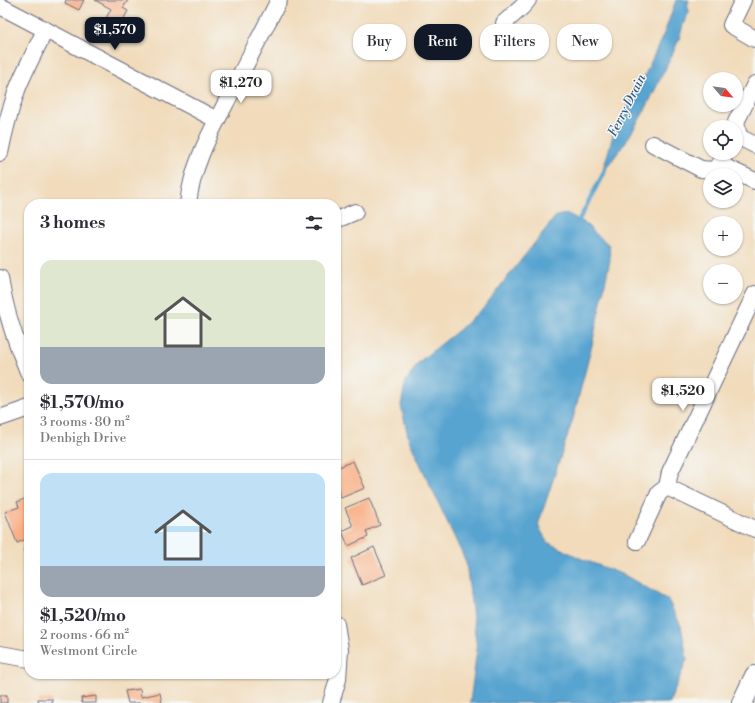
<!DOCTYPE html>
<html lang="en">
<head>
<meta charset="utf-8">
<style>
	body { margin:0; font-family:"Libre Bodoni",serif; background:#f7f7f7; color:#2b2b33; height:100vh; display:flex; flex-direction:column; font-size:15px; white-space:nowrap }
	* { box-sizing:border-box; margin:0 }
	p { font-size:13px; color:#7c7c81 }
	.icon { flex:none; width:22px; height:22px; fill:none; stroke:currentColor; stroke-width:2; stroke-linecap:round; stroke-linejoin:round }
	.map { position:relative; flex:1; overflow:hidden }
	.drawer { position:absolute; left:24px; top:199px; width:317px; height:480px; display:flex; flex-direction:column; background:#fff; border-radius:16px; box-shadow:0 1px 3px #0004 }
	.drawer>* { flex:none }
	.hud { position:absolute; left:353px; top:24px; width:342px; height:36px; display:flex; gap:8px }
	.needle { width:26px; rotate:118deg }
	.tools { position:absolute; left:703px; top:72px; display:grid; gap:8px }
	.tools a { display:grid; place-items:center; width:40px; height:40px; border-radius:50%; background:#fff; box-shadow:0 1px 3px #0004; font-size:20px }
	.price { position:absolute; translate:-50% -34px; padding:0 9px; border-radius:8px; background:#fff; color:#222; font-size:13px; line-height:26px; filter:drop-shadow(0 1px 2px #0008) }
	.price::after { content:''; position:absolute; left:50%; top:24px; width:12px; height:9px; margin-left:-6px; background:inherit; clip-path:polygon(0 0,100% 0,50% 100%) }
	.price.current { background:#111827; color:#fff }
	ul { padding:0; list-style:none }
	li { display:grid; align-content:center; gap:8px; height:212px; padding:0 16px }
	li+li { border-top:1px solid #e1e1e2 }
	li span { display:grid; place-items:center; height:124px; border-radius:12px; color:#555 }
	li>.icon { margin-inline-start:auto }
	span .icon { width:72px; height:72px; fill:#fffc; stroke-width:1 }
	li b { font-size:17px }
	h2 { display:flex; justify-content:space-between; align-items:center; height:48px; padding:0 16px; font-size:17px }
	.tag { padding:0 14px; border-radius:16px; background:#fff; box-shadow:0 1px 3px #0004; font-size:14px; line-height:36px }
	.tag.current { background:#111827; color:#fff }
	.map>svg:first-child { display:block }
</style>
</head>
<body>
<div class="map">
<svg width="755" height="703" viewBox="0 0 755 703">
	<rect width="100%" height="100%" fill="#f6f6f2"/>
	<filter id="ink" filterUnits="userSpaceOnUse"><feTurbulence type="fractalNoise" baseFrequency=".025" numOctaves="2"/><feDisplacementMap in="SourceGraphic" scale="8" xChannelSelector="R" yChannelSelector="G"/><feConvolveMatrix kernelMatrix="1 2 1 2 8 2 1 2 1" color-interpolation-filters="sRGB"/></filter>
	<filter id="wash" filterUnits="userSpaceOnUse"><feTurbulence type="fractalNoise" baseFrequency=".012" numOctaves="4" result="noise"/><feDisplacementMap in="SourceGraphic" scale="16" xChannelSelector="R" yChannelSelector="G"/><feGaussianBlur stdDeviation="0.9" result="paint"/><feColorMatrix in="noise" values="0 0 0 0 0 0 0 0 0 0 0 0 0 0 0 0 0 1.4 0 .05"/><feComposite in="paint" operator="in"/></filter>
	<g filter="url(#wash)">
		<rect width="100%" height="100%" fill="#f1dbbb"/>
		<g fill="#58a4d0" stroke="#3a6a97">
			<path d="M 676,0 L 689,0 C 687,6 687,7 690,12 L 688,14 L 683,25 L 679,39 L 672,55 L 645,110 L 627,140 L 602,174 L 614,132 L 645,75 L 665,31 Z"/>
			<path d="M 568,214 L 585,223 L 596,234 L 609,245 L 610,260 L 592,345 L 572,422 L 538,525 L 547,542 L 582,559 L 624,575 L 668,600 L 681,626 L 687,659 L 670,701 L 671,703 L 470,703 L 477,649 L 466,562 L 409,440 L 401,405 L 406,381 L 420,361 L 459,330 L 484,307 L 556,216 Z"/>
		</g>
		<g fill="none" stroke-linecap="round" stroke-linejoin="round">
			<path stroke="#58a4d0" stroke-width="4" d="M 579,220 L 605,170"/>
		</g>
		<g id="blocks">
			<g fill="#f9ad82">
				<path d="M 66,0 L 84,0 L 79,10 L 65,3 Z"/>
				<path d="M 95,0 L 128,0 L 123,8 L 128,11 L 119,27 L 105,20 L 111,9 Z"/>
				<path d="M 336,459 L 339,467 L 353,461 L 365,488 L 341,498 L 336,485 Z"/>
				<path d="M 29,497 L 29,538 L 17,543 L 5,512 L 19,507 L 17,502 Z"/>
				<path d="M 369,498 L 380,525 L 366,531 L 368,537 L 348,546 L 342,531 L 353,526 L 345,508 Z"/>
				<path d="M 374,547 L 386,575 L 362,585 L 351,558 Z"/>
				<path d="M 29,548 L 29,561 L 24,550 Z"/>
				<path d="M 140,689 L 141,697 L 160,693 L 162,703 L 128,703 L 125,691 Z"/>
				<rect x="0" y="695" width="7" height="8"/>
				<path d="M 96,696 L 96,703 L 82,703 L 81,698 Z"/>
				<rect x="38" y="699" width="14" height="4"/>
			</g>
		</g>
	</g>
	<g filter="url(#ink)">
		<use href="#blocks" fill-opacity="0" stroke="#666b7f" stroke-width="1"/>
		<g fill="none" stroke-linecap="round" stroke-linejoin="round">
			<g stroke="#666b7f" stroke-width="18">
				<g id="minor">
					<path d="M 743,0 L 731,25 L 755,39"/>
					<path d="M 0,6 L 217,120"/>
					<path d="M 504,23 L 522,7 L 528,0"/>
					<path d="M 739,137 L 736,122 L 755,84"/>
					<path d="M 736,139 L 739,137 L 755,145"/>
					<path d="M 653,144 L 701,169 L 713,170 L 722,162"/>
					<path d="M 0,153 C 4,132 10,110 17,90 C 25,69 36,50 45,30"/>
					<path d="M 724,153 L 722,162 L 727,168 L 755,181"/>
					<path d="M 188,204 C 192,164 213,128 231,93 C 247,62 263,31 279,0"/>
					<path d="M 336,220 L 355,212"/>
					<path d="M 0,278 C 5,311 16,343 29,374"/>
					<path d="M 0,418 L 29,408"/>
					<path d="M 667,487 L 755,529"/>
					<path d="M 637,541 L 659,493 L 667,487 L 670,472 L 755,294"/>
					<path d="M 0,654 L 29,659"/>
					<path d="M 331,703 L 338,679 L 340,649 L 336,624"/>
				</g>
			</g>
			<g stroke="#666b7f" stroke-width="22">
				<path id="major" d="M 742,703 L 755,676"/>
			</g>
			<use href="#minor" stroke="#fff" stroke-width="16"/>
			<use href="#major" stroke="#fff" stroke-width="20"/>
		</g>
	</g>
	<g text-anchor="middle" stroke-width="3" stroke-linejoin="round" paint-order="stroke">
		<g font-size="13" font-style="italic" fill="#305886" stroke="#f6f6f2">
			<text transform="translate(626 105) rotate(-63)" y="5">Ferry Drain</text>
		</g>
	</g>
</svg>
<div class="tools">
<a><svg class="needle" viewBox="-14 -14 28 28"><path d="M0-13l5 13h-10z" fill="#e53935"/><path d="M0 13l5-13h-10z" fill="#7c7c81"/></svg></a>
<a><svg class="icon" aria-label="locate" viewBox="0 0 24 24"><circle cx="12" cy="12" r="6"/><path d="M12 2v4M12 18v4M2 12h4M18 12h4"/></svg></a>
<a><svg class="icon" aria-label="layers" viewBox="0 0 24 24"><path d="M12 4l9 5-9 5-9-5zM3 14l9 5 9-5"/></svg></a>
<a>+</a>
<a>−</a>
</div>
<b class="price current" style="left:115px;top:51px">$1,570</b>
<b class="price" style="left:241px;top:104px">$1,270</b>
<b class="price" style="left:683px;top:412px">$1,520</b>
<div class="hud">
<a class="tag">Buy</a>
<a class="tag current">Rent</a>
<a class="tag">Filters</a>
<a class="tag">New</a>
</div>
<section class="drawer">
<h2>3 homes<svg class="icon" aria-label="filters" viewBox="0 0 24 24"><path d="M4 7h16M4 17h16"/><circle cx="9" cy="7" r="2"/><circle cx="15" cy="17" r="2"/></svg></h2>
<ul>
<li><span style="background:linear-gradient(#dfe7d0 70%,#9aa5b1 0)"><svg class="icon" aria-label="home" viewBox="0 0 24 24"><path d="M3 11l9-7 9 7M6 9v11h12V9"/></svg></span><div><b>$1,570/mo</b><p>3 rooms · 80 m²</p><p>Denbigh Drive</p></div></li>
<li><span style="background:linear-gradient(#bfe0f5 75%,#9aa5b1 0)"><svg class="icon" aria-label="home" viewBox="0 0 24 24"><path d="M3 11l9-7 9 7M6 9v11h12V9"/></svg></span><div><b>$1,520/mo</b><p>2 rooms · 66 m²</p><p>Westmont Circle</p></div></li>
</ul>
</section>
</div>
</body>
</html>
